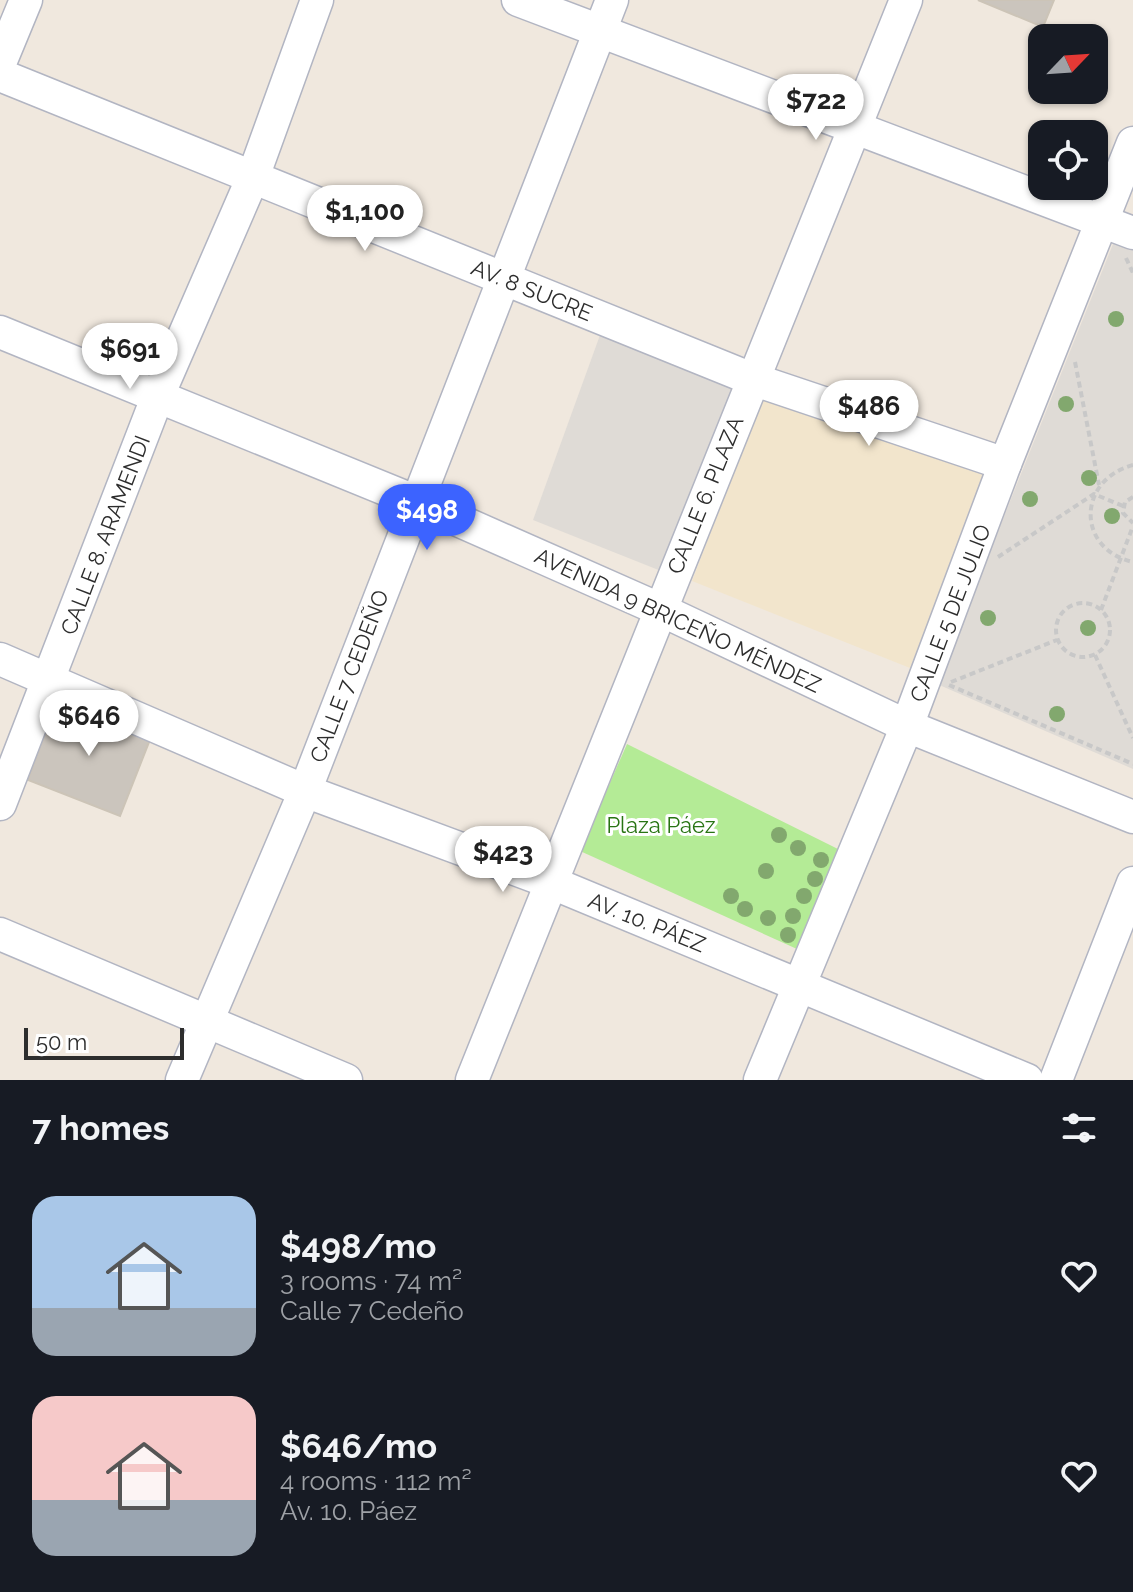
<!DOCTYPE html>
<html lang="en">
<head>
<meta charset="utf-8">
<style>
	body { margin:0; font-family:Raleway,sans-serif; background:#20242c; color:#f1f3f6; height:100vh; display:flex; flex-direction:column; font-size:30px; white-space:nowrap }
	* { box-sizing:border-box; margin:0 }
	p { font-size:26px; color:#9ea1a6 }
	.icon { flex:none; width:44px; height:44px; fill:none; stroke:currentColor; stroke-width:2; stroke-linecap:round; stroke-linejoin:round }
	.map { position:relative; height:1080px; overflow:hidden }
	.sheet { display:flex; flex-direction:column; background:#171b24; flex:1 }
	.sheet>* { flex:none }
	.needle { width:52px; rotate:65deg }
	.controls { position:absolute; left:1028px; top:24px; display:grid; gap:16px }
	.controls a { display:grid; place-items:center; width:80px; height:80px; border-radius:16px; background:#171b24; box-shadow:0 2px 6px #0004; font-size:40px }
	.scale { position:absolute; left:24px; bottom:20px; width:160px; box-sizing:border-box; padding-left:8px; border:4px solid #2d2d2d; border-top:0; font-size:22px; line-height:28px; white-space:nowrap; color:#2d2d2d; -webkit-text-stroke:6px #fff; paint-order:stroke }
	.price { position:absolute; translate:-50% -68px; padding:0 18px; border-radius:28px; background:#fff; color:#222; font-size:26px; line-height:52px; filter:drop-shadow(0 2px 4px #0008) }
	.price::after { content:''; position:absolute; left:50%; top:48px; width:24px; height:18px; margin-left:-12px; background:inherit; clip-path:polygon(0 0,100% 0,50% 100%) }
	.price.on { background:#3c63ff; color:#fff }
	ul { padding:0; list-style:none }
	li { display:flex; align-items:center; gap:24px; height:200px; padding:0 32px }
	li span { display:grid; place-items:center; flex:none; width:224px; height:160px; border-radius:24px; color:#555 }
	li>.icon { margin-inline-start:auto }
	span .icon { width:96px; height:96px; fill:#fffc; stroke-width:1 }
	li b { font-size:34px }
	h2 { display:flex; justify-content:space-between; align-items:center; height:96px; padding:0 32px; font-size:34px }
	.map>svg:first-child { display:block }
</style>
</head>
<body>
<div class="map">
<svg width="1133" height="1080" viewBox="0 0 1133 1080">
	<rect width="100%" height="100%" fill="#f0e8de"/>
	<path fill="#f2e5cc" d="M 769,380 L 993,456 L 910,668 L 692,581 Z"/>
	<path fill="#b4eb96" d="M 627,744 L 842,851 L 797,949 L 580,851 Z"/>
	<g fill="#dfdbd6">
		<path d="M 1119,229 L 1133,234 L 1133,769 L 937,684 Z"/>
		<path d="M 604,324 L 736,383 L 661,571 L 533,520 Z"/>
	</g>
	<g fill="#cbc5bd" stroke="#ccc4b7" stroke-width="2">
		<path d="M 978,0 L 1054,0 L 1043,27 Z"/>
		<path d="M 58,698 L 151,737 L 120,816 L 28,780 Z"/>
	</g>
	<g fill="none" stroke-linecap="round" stroke-linejoin="round">
		<g stroke="#b2b5c2" stroke-width="35">
			<g id="minor">
				<path d="M 518,0 L 1133,233"/>
				<path d="M 0,63 L 26,0"/>
				<path d="M 0,75 L 752,379 L 1005,464"/>
				<path d="M 0,332 L 417,502 L 659,609 L 907,726 L 1133,817"/>
				<path d="M 0,659 L 305,791 L 550,882 L 1027,1080"/>
				<path d="M 0,804 L 157,398 L 253,177 L 317,0"/>
				<path d="M 0,934 L 346,1080"/>
				<path d="M 182,1080 L 305,791 L 612,0"/>
				<path d="M 472,1080 L 906,0"/>
				<path d="M 760,1080 L 907,726 L 1005,464 L 1133,143"/>
				<path d="M 1056,1080 L 1133,883"/>
			</g>
		</g>
		<g stroke="#c8c8c8" stroke-width="4" stroke-dasharray="6 4" stroke-linecap="butt">
			<path d="M 1126,258 L 1133,273"/>
			<path d="M 1075,362 L 1099,485"/>
			<path d="M 1133,465 C 1077,480 1076,549 1133,562"/>
			<path d="M 1133,497 L 1125,502 L 1123,513 L 1133,523"/>
			<path d="M 998,557 L 1094,494 L 1123,506"/>
			<circle cx="1083" cy="630" r="27"/>
			<path d="M 1101,610 L 1133,526"/>
			<path d="M 1095,655 L 1133,738"/>
			<path d="M 951,682 L 1057,640"/>
			<path d="M 949,685 L 1133,764"/>
		</g>
		<use href="#minor" stroke="#fff" stroke-width="32"/>
	</g>
	<g fill="#82a86e">
		<circle cx="1116" cy="319" r="8"/>
		<circle cx="1066" cy="404" r="8"/>
		<circle cx="1089" cy="478" r="8"/>
		<circle cx="1030" cy="499" r="8"/>
		<circle cx="1112" cy="516" r="8"/>
		<circle cx="988" cy="618" r="8"/>
		<circle cx="1088" cy="628" r="8"/>
		<circle cx="1057" cy="714" r="8"/>
		<circle cx="779" cy="835" r="8"/>
		<circle cx="798" cy="848" r="8"/>
		<circle cx="821" cy="860" r="8"/>
		<circle cx="766" cy="871" r="8"/>
		<circle cx="815" cy="879" r="8"/>
		<circle cx="731" cy="896" r="8"/>
		<circle cx="804" cy="896" r="8"/>
		<circle cx="745" cy="909" r="8"/>
		<circle cx="793" cy="916" r="8"/>
		<circle cx="768" cy="918" r="8"/>
		<circle cx="788" cy="935" r="8"/>
	</g>
	<g text-anchor="middle" stroke-width="6" stroke-linejoin="round" paint-order="stroke">
		<g font-size="22" fill="#2d2d2d" stroke="#fff">
			<text transform="translate(532 290) rotate(22)" y="8">AV. 8 SUCRE</text>
			<text transform="translate(705 495) rotate(-68)" y="8">CALLE 6. PLAZA</text>
			<text transform="translate(105 535) rotate(-69)" y="8">CALLE 8. ARAMENDI</text>
			<text transform="translate(950 613) rotate(-69)" y="8">CALLE 5 DE JULIO</text>
			<text transform="translate(678 620) rotate(25)" y="8">AVENIDA 9 BRICEÑO MÉNDEZ</text>
			<text transform="translate(349 676) rotate(-69)" y="8">CALLE 7 CEDEÑO</text>
			<text transform="translate(647 922) rotate(22)" y="8">AV. 10. PÁEZ</text>
		</g>
		<g font-size="22" fill="#287413" stroke="#fff">
			<text x="661" y="833">Plaza Páez</text>
		</g>
	</g>
</svg>
<div class="controls">
<a><svg class="needle" viewBox="-14 -14 28 28"><path d="M0-13l5 13h-10z" fill="#e53935"/><path d="M0 13l5-13h-10z" fill="#9ea1a6"/></svg></a>
<a><svg class="icon" aria-label="locate" viewBox="0 0 24 24"><circle cx="12" cy="12" r="6"/><path d="M12 2v4M12 18v4M2 12h4M18 12h4"/></svg></a>
</div>
<div class="scale">50 m</div>
<b class="price" style="left:816px;top:142px">$722</b>
<b class="price" style="left:365px;top:253px">$1,100</b>
<b class="price" style="left:130px;top:391px">$691</b>
<b class="price" style="left:869px;top:448px">$486</b>
<b class="price on" style="left:427px;top:552px">$498</b>
<b class="price" style="left:89px;top:758px">$646</b>
<b class="price" style="left:503px;top:894px">$423</b>
</div>
<section class="sheet">
<h2>7 homes<svg class="icon" aria-label="filters" viewBox="0 0 24 24"><path d="M4 7h16M4 17h16"/><circle cx="9" cy="7" r="2"/><circle cx="15" cy="17" r="2"/></svg></h2>
<ul>
<li><span style="background:linear-gradient(#a9c7e8 70%,#9aa5b1 0)"><svg class="icon" aria-label="home" viewBox="0 0 24 24"><path d="M3 11l9-7 9 7M6 9v11h12V9"/></svg></span><div><b>$498/mo</b><p>3 rooms · 74 m²</p><p>Calle 7 Cedeño</p></div><svg class="icon" aria-label="heart" viewBox="0 0 24 24"><path d="M12 20l-8-8c-3-5 5-10 8-4 3-6 11-1 8 4z"/></svg></li>
<li><span style="background:linear-gradient(#f6c9c9 65%,#9aa5b1 0)"><svg class="icon" aria-label="home" viewBox="0 0 24 24"><path d="M3 11l9-7 9 7M6 9v11h12V9"/></svg></span><div><b>$646/mo</b><p>4 rooms · 112 m²</p><p>Av. 10. Páez</p></div><svg class="icon" aria-label="heart" viewBox="0 0 24 24"><path d="M12 20l-8-8c-3-5 5-10 8-4 3-6 11-1 8 4z"/></svg></li>
</ul>
</section>
</body>
</html>
